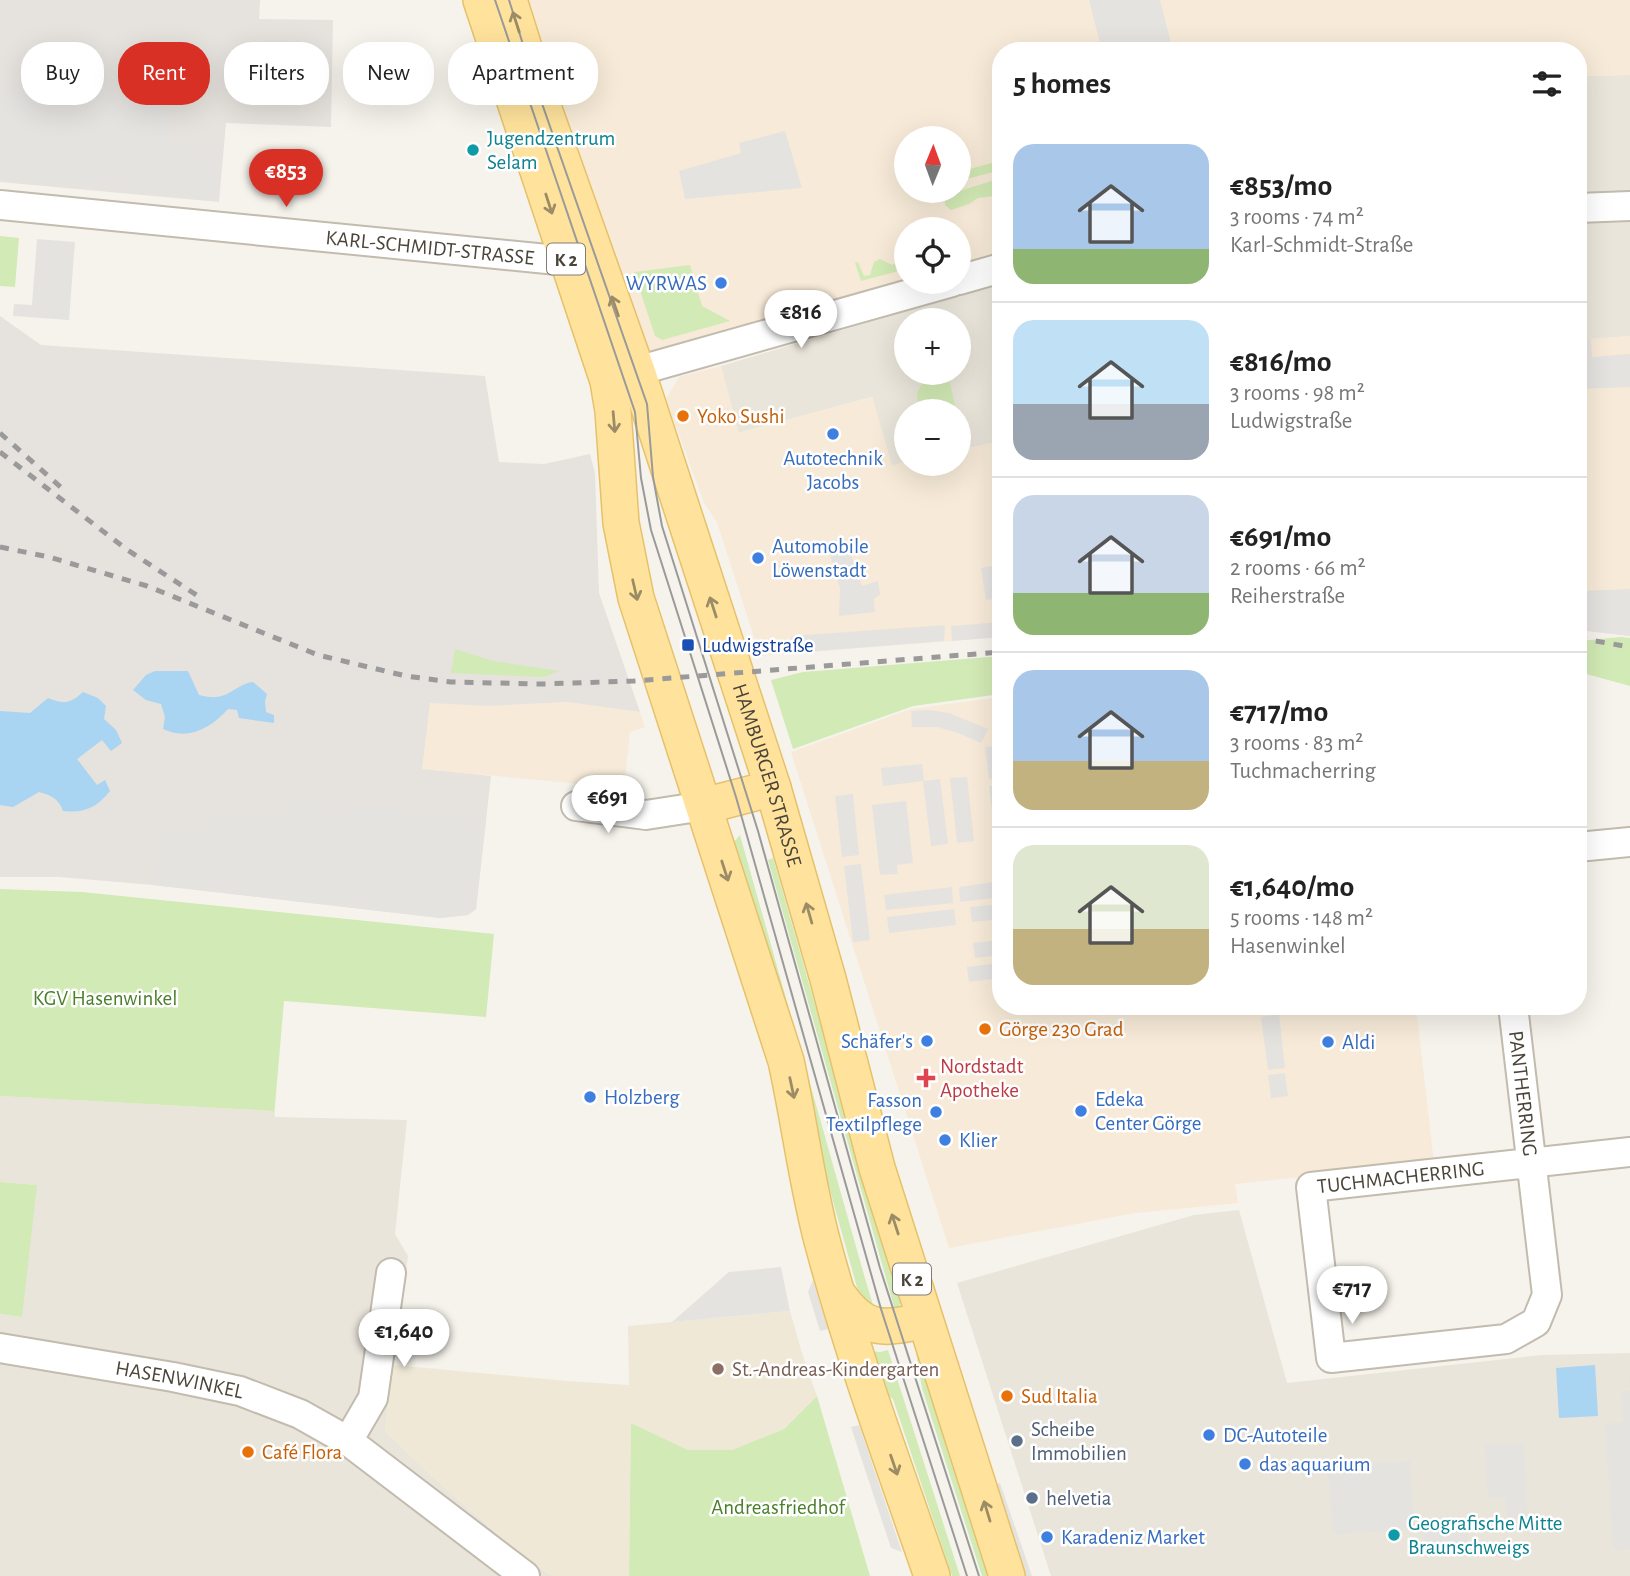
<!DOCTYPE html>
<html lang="en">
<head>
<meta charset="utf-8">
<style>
	body { margin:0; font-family:"Alegreya Sans",sans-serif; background:#f2f2f2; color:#222; height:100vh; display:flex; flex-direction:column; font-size:26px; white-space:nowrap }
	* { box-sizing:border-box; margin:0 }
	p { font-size:23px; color:#767676 }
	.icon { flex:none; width:38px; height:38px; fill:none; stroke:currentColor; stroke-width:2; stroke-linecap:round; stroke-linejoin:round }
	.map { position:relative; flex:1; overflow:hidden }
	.details { position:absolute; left:992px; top:42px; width:595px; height:973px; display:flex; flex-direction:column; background:#fff; border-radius:28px; box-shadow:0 7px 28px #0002 }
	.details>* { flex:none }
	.banner { position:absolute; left:21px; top:42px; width:665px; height:63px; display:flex; gap:14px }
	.needle { width:46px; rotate:1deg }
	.fabs { position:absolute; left:894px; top:126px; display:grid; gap:14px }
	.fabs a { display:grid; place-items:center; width:77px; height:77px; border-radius:50%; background:#fff; box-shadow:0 7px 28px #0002; font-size:35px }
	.price { position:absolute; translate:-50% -60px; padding:0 16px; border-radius:24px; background:#fff; color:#222; font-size:23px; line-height:46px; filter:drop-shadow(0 2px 4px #0008) }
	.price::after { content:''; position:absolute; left:50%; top:42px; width:21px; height:16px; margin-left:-10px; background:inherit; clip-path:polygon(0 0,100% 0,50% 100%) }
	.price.on { background:#d93025; color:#fff }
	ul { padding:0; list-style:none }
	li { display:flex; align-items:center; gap:21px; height:175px; padding:0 21px }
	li+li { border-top:2px solid #e0e0e0 }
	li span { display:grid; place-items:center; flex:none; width:196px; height:140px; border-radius:21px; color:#555 }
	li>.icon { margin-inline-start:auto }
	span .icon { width:84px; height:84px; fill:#fffc; stroke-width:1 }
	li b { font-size:30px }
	h2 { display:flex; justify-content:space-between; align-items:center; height:84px; padding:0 21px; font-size:30px }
	.tag { padding:0 24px; border-radius:28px; background:#fff; box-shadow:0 7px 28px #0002; font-size:24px; line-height:63px }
	.tag.on { background:#d93025; color:#fff }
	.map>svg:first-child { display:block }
</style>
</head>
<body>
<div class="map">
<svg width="1630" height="1576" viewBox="0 0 1630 1576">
	<rect width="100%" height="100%" fill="#f6f3ec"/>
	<g fill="#eae5da" fill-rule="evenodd">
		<path d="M 1630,75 L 1630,336 L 1579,340 L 1579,76 Z"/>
		<path d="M 1001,283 L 1001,441 L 959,450 L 959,411 L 906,411 L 906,461 L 892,466 L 872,397 L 738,433 L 721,366 ZM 906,320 L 959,320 L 959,373 L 906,373 Z"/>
		<path d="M 0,1096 L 273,1111 L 275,1117 L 407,1120 L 395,1234 L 408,1256 L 385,1431 L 433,1477 L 527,1560 L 553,1576 L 0,1576 L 0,1314 L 21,1317 L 36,1185 L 0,1182 Z"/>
		<path d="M 1239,1210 L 1287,1383 L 1541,1355 L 1630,1353 L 1630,1576 L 1051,1576 L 957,1283 L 1194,1215 Z"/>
	</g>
	<g fill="#f7ead8" fill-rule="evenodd">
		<path d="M 526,0 L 1630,0 L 1630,75 L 1579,76 L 1578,51 L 1001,51 L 1001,255 L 959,267 L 959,229 L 906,229 L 906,281 L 638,354 ZM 906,138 L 959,138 L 959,191 L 906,191 Z"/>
		<path d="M 1630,336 L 1630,636 L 1579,630 L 1578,340 Z"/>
		<path d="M 721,366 L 739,433 L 872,397 L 892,466 L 906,461 L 906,464 L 959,464 L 959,450 L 1001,441 L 1001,637 L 760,656 L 717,522 L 704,503 L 666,399 L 679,377 Z"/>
		<path d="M 1001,697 L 1001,1006 L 1416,1006 L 1434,1163 L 1235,1184 L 1238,1203 L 1135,1213 L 949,1248 L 791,752 L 911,709 Z"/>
		<path d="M 430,702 L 488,706 L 567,702 L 640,712 L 645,727 L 630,732 L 624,788 L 421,769 Z"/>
	</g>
	<g fill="#e6e2dd">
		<path d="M 0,0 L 260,0 L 259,19 L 333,20 L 331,127 L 226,123 L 219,202 L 0,182 Z"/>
		<path d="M 0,316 L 41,345 L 485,376 L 499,462 L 544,464 L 590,454 L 595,473 L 599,593 L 640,712 L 567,702 L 488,706 L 430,703 L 422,769 L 491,776 L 476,909 L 468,915 L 440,918 L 153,885 L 59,877 L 0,877 Z"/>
	</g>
	<path fill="#efe8d6" d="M 790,1311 L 802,1353 L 817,1396 L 784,1429 L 732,1450 L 688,1450 L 631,1423 L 629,1576 L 553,1576 L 527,1560 L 433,1477 L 385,1431 L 394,1365 L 567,1381 L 629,1385 L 628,1326 Z"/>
	<g fill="#d2eab5">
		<path d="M 995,162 L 997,171 L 959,181 L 959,172 Z"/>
		<path d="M 1001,178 L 1001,195 L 978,198 L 969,204 L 951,210 L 945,205 L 945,198 L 950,194 Z"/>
		<path d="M 0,236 L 19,238 L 15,287 L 0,286 Z"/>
		<path d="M 880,259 L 892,265 L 898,261 L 906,261 L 906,269 L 861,281 L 855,263 L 858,262 L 864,276 L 870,275 L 874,262 Z"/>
		<path d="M 690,265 L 702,306 L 730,321 L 662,340 L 655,336 L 634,272 Z"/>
		<path d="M 948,374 L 956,410 L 918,411 L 917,393 L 923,382 Z"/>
		<path d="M 1621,637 L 1630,638 L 1630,686 L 1579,672 L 1579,641 Z"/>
		<path d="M 455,649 L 493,661 L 559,671 L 544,677 L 451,673 Z"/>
		<path d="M 1001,656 L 1001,694 L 913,706 L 793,749 L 771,680 L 803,672 Z"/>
		<path d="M 740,835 L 864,1275 L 876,1315 L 860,1298 L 733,843 Z"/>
		<path d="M 773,858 L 864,1176 L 904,1295 L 898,1309 L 895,1310 L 768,860 Z"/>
		<path d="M 0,889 L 82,892 L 494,934 L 486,1017 L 284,1001 L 274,1117 L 273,1111 L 0,1096 Z"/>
		<path d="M 0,1182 L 37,1185 L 22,1317 L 0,1314 Z"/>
		<path d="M 914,1341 L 995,1576 L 982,1576 L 922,1388 Z"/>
		<path d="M 888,1350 L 960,1576 L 952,1576 L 893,1399 L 883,1392 L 868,1351 L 880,1352 Z"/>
		<path d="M 817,1396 L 870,1576 L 629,1576 L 631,1423 L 688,1450 L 732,1450 L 784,1429 Z"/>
	</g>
	<g fill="#e5e3e0">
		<path d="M 1089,0 L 1160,0 L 1173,51 L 1102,51 Z"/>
		<path d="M 138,42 L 170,64 L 169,145 L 221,147 L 218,199 L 0,178 L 0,82 L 137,95 Z"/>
		<path d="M 785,131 L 802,188 L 685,199 L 679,171 L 741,153 L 739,143 Z"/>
		<path d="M 37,239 L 75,242 L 69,320 L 13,316 L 14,304 L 32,305 Z"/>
		<path d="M 1591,339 L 1592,357 L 1630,354 L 1630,387 L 1579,389 L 1579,340 Z"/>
		<path d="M 847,545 L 862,586 L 878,581 L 880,594 L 874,599 L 875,612 L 839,616 L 840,588 L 829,551 Z"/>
		<path d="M 1001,564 L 1001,598 L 986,600 L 981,568 Z"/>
		<path d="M 1630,589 L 1630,636 L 1579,630 L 1579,591 Z"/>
		<path d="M 1001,622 L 1001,637 L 952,641 L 951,626 Z"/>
		<path d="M 945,625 L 944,641 L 793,653 L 791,636 Z"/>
		<path d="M 929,710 L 949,713 L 988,729 L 981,743 L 958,733 L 937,727 L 912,727 L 911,711 Z"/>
		<path d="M 1001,745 L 1001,777 L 989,779 L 985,747 Z"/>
		<path d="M 922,764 L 924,781 L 940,779 L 948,844 L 931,846 L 923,781 L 883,786 L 881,768 Z"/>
		<path d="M 967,777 L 974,841 L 957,843 L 950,778 Z"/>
		<path d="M 1001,785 L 1001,832 L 995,833 L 989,786 Z"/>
		<path d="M 853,794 L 859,855 L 842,857 L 835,796 Z"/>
		<path d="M 290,798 L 486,820 L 476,909 L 468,915 L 440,918 L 153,885 L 160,828 L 206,833 L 209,812 L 228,812 L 288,818 Z"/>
		<path d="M 906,801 L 913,863 L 897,865 L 898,874 L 880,875 L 872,805 Z"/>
		<path d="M 861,864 L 870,940 L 853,942 L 844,866 Z"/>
		<path d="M 1001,881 L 1001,897 L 960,902 L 959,887 Z"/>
		<path d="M 952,887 L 953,903 L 886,910 L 884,895 Z"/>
		<path d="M 1001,904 L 1001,919 L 972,922 L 970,907 Z"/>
		<path d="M 954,909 L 956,925 L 889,933 L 887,917 Z"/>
		<path d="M 1001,940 L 1001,955 L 975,958 L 973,943 Z"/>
		<path d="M 1001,963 L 1001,978 L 969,982 L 967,967 Z"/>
		<path d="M 1279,1014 L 1285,1068 L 1268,1070 L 1261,1017 Z"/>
		<path d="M 1285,1073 L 1288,1096 L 1271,1098 L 1268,1075 Z"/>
		<path d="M 781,1267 L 790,1311 L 672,1322 L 729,1272 Z"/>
		<path d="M 813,1280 L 828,1329 L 820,1331 L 808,1292 Z"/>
		<path d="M 1629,1375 L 1630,1375 L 1630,1549 L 1613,1550 L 1605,1424 L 1623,1422 L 1621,1391 L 1630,1391 Z"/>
		<path d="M 859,1425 L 902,1552 L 891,1548 L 851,1427 Z"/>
		<path d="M 1524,1443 L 1528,1517 L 1507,1518 L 1505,1497 L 1488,1498 L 1485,1445 Z"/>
		<path d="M 1410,1461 L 1414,1530 L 1333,1534 L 1327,1466 Z"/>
		<path d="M 1000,1483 L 1032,1576 L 1019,1576 L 989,1487 Z"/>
		<path d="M 1467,1522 L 1469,1553 L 1424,1555 L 1423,1524 Z"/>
	</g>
	<g fill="#a9d4f2">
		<path d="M 155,671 L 188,671 L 199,695 C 204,696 211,698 216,697 C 231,696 239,683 253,682 L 267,694 L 265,701 L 266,712 L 274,715 L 274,723 L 239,718 L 237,710 L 228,709 C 211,728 188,741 163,729 L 165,717 L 161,704 L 146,700 L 133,690 L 146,675 Z"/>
		<path d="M 83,692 L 98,698 L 106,706 L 104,719 L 116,730 L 122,743 L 111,751 L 102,740 L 77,759 L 97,785 L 105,780 L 110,791 C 96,808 85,813 63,811 C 59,799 51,795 39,792 L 13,807 L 0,805 L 0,711 L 30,713 L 48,698 C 64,705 71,703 83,692 Z"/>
		<path d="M 1595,1365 L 1598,1416 L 1559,1418 L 1556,1368 Z"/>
	</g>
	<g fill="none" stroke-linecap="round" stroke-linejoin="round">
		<g stroke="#c2bbae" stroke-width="32">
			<g id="minor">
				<path id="s1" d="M 0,205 L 567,261"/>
				<path d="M 1578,208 L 1630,206"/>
				<path d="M 959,280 L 1001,268"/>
				<path d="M 637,371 L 952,282"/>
				<path d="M 576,806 L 646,815 L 704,806"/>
				<path d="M 1578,847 L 1630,842"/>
				<path id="s2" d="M 1513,1006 L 1547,1295 L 1536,1322 L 1506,1339 L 1331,1358 L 1311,1187 L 1630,1152"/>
				<path id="s3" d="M 0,1348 L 173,1377 L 240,1391 L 300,1414 L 348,1441 L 525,1576"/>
				<path d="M 348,1441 L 373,1398 L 391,1273"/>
			</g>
		</g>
		<g stroke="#e6c16a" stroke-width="38">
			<g id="major">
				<path d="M 481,0 L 608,381 L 613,411 L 621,523 L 636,598 L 786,1061 C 800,1124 807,1187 824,1248 C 854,1359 895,1468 932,1576"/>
				<path id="s4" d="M 509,0 L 539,95 L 637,371 L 773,788 L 828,979 L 877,1168 L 1007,1576"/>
				<path d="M 704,806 L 773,788"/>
				<path d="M 840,1297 C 865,1333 886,1329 925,1320"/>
			</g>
		</g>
		<use href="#minor" stroke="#fff" stroke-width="28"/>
		<use href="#major" stroke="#ffe39c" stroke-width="35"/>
		<g stroke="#9a9a9a" stroke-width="2">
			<path d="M 495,0 L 635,412 L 641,478 L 651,530 L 736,797 L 881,1309 L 967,1576"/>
			<path d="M 509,0 L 539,95 L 647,404 L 653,477 L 662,526 L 758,831 L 880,1268 L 979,1576"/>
		</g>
		<g stroke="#9a9a9a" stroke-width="5" stroke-dasharray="9 9" stroke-linecap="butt">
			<path d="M 0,433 L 65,491"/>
			<path d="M 0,452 L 126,549 L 201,598"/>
			<path d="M 0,547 L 49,557 L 147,586 L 318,655 L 406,676 L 451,682 L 542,684 L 634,681 L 1001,652"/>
			<path d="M 1578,638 L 1630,647"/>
		</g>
	</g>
	<defs><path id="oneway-shaft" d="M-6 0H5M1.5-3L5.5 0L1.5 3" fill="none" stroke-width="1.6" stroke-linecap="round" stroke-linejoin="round" transform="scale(1.75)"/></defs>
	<g stroke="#9c8c66">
		<use href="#oneway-shaft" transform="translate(516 22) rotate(-108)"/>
		<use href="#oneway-shaft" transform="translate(549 204) rotate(72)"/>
		<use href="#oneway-shaft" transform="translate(615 306) rotate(-109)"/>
		<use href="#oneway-shaft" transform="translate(614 422) rotate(85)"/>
		<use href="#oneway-shaft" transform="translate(635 590) rotate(77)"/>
		<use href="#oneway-shaft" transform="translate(713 607) rotate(-108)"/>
		<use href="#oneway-shaft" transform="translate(725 871) rotate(72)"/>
		<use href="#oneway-shaft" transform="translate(809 913) rotate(-106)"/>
		<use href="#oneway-shaft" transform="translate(792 1088) rotate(78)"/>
		<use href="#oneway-shaft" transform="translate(895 1224) rotate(-108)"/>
		<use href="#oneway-shaft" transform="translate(894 1465) rotate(71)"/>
		<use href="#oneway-shaft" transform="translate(987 1511) rotate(-107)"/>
	</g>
	<g fill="#0f9aa8" stroke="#fff" stroke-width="2.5">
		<circle cx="473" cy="150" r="7"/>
		<circle cx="1394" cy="1535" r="7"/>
	</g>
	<g fill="#3f7fe0" stroke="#fff" stroke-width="2.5">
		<circle cx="721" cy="283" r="7"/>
		<circle cx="833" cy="434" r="7"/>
		<circle cx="758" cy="558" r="7"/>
		<circle cx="927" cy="1041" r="7"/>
		<circle cx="1328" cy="1042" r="7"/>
		<circle cx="590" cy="1097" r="7"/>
		<circle cx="1081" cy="1111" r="7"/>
		<circle cx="936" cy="1112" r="7"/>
		<circle cx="945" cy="1140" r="7"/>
		<circle cx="1209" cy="1435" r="7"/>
		<circle cx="1245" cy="1464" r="7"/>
		<circle cx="1047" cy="1537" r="7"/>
	</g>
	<g fill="#e8710a" stroke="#fff" stroke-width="2.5">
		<circle cx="683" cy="416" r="7"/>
		<circle cx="985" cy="1029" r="7"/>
		<circle cx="1007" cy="1396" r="7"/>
		<circle cx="248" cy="1452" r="7"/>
	</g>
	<rect fill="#1a4fb4" stroke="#fff" stroke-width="2.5" x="681" y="638" width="14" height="14" rx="3.5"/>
	<path fill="#e0444e" stroke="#fff" stroke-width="2.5" d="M922.5 1067.5h7v7h7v7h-7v7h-7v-7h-7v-7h7z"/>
	<circle fill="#8d6e63" stroke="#fff" stroke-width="2.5" cx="718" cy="1369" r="7"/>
	<g fill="#5c6f8a" stroke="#fff" stroke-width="2.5">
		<circle cx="1017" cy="1441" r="7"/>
		<circle cx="1032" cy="1498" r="7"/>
	</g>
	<g text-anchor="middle" stroke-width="5" stroke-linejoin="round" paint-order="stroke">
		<g fill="#fff" stroke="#817c74" stroke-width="2">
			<rect x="547" y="243.5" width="38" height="31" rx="5"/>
			<rect x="893" y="1263.5" width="38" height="31" rx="5"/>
		</g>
		<g font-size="19" font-weight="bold" fill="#4b4439">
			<text x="566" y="266">K 2</text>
			<text x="912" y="1286">K 2</text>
		</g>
		<g font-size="21" fill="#0d838f" stroke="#fff" text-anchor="start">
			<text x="487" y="145">Jugendzentrum<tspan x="487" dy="24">Selam</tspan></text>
			<text x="1408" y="1530">Geografische Mitte<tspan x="1408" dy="24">Braunschweigs</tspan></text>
		</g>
		<g font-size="21" fill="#4b4439" stroke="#fff">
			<text dy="7" stroke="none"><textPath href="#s1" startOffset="432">KARL-SCHMIDT-STRASSE</textPath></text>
			<text dy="7" stroke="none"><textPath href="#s4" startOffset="817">HAMBURGER STRASSE</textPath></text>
			<text dy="7" stroke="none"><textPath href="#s2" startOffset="88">PANTHERRING</textPath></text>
			<text dy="7" stroke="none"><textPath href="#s2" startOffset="793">TUCHMACHERRING</textPath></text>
			<text dy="7" stroke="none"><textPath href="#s3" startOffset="182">HASENWINKEL</textPath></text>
		</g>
		<g font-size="21" fill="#366cbe" stroke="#fff" text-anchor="start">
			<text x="707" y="290" text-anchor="end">WYRWAS</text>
			<text x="833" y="465" text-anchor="middle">Autotechnik<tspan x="833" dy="24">Jacobs</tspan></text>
			<text x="772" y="553">Automobile<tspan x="772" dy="24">Löwenstadt</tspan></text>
			<text x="913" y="1048" text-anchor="end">Schäfer's</text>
			<text x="1342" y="1049">Aldi</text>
			<text x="604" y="1104">Holzberg</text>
			<text x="1095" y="1106">Edeka<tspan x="1095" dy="24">Center Görge</tspan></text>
			<text x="922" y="1107" text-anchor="end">Fasson<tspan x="922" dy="24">Textilpflege</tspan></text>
			<text x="959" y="1147">Klier</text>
			<text x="1223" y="1442">DC-Autoteile</text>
			<text x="1259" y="1471">das aquarium</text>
			<text x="1061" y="1544">Karadeniz Market</text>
		</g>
		<g font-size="21" fill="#c56008" stroke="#fff" text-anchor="start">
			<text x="697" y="423">Yoko Sushi</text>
			<text x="999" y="1036">Görge 230 Grad</text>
			<text x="1021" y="1403">Sud Italia</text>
			<text x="262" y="1459">Café Flora</text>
		</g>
		<g font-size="21" fill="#164399" stroke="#fff" text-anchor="start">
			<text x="702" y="652">Ludwigstraße</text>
		</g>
		<g font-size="21" fill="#4a7f2a" stroke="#fff">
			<text x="105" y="1005">KGV Hasenwinkel</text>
			<text x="778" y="1514">Andreasfriedhof</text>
		</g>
		<g font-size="21" fill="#be3a42" stroke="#fff" text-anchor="start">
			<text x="940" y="1073">Nordstadt<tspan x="940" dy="24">Apotheke</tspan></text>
		</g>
		<g font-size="21" fill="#785e54" stroke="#fff" text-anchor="start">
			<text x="732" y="1376">St.-Andreas-Kindergarten</text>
		</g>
		<g font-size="21" fill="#4e5e75" stroke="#fff" text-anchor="start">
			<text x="1031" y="1436">Scheibe<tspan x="1031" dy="24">Immobilien</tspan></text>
			<text x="1046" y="1505">helvetia</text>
		</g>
	</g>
</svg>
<div class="fabs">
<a><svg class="needle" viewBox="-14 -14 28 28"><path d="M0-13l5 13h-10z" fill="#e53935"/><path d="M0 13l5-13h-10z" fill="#767676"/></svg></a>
<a><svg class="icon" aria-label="locate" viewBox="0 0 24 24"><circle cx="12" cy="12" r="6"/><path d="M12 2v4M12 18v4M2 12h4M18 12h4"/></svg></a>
<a>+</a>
<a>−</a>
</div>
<b class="price on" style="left:286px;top:209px">€853</b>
<b class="price" style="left:801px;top:350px">€816</b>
<b class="price" style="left:608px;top:835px">€691</b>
<b class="price" style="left:1352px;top:1326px">€717</b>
<b class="price" style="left:404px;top:1369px">€1,640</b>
<div class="banner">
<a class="tag">Buy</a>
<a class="tag on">Rent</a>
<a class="tag">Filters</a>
<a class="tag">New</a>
<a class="tag">Apartment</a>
</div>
<section class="details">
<h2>5 homes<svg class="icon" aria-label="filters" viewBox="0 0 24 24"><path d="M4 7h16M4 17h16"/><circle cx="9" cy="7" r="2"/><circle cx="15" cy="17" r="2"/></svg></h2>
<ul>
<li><span style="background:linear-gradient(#a9c7e8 75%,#8fb573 0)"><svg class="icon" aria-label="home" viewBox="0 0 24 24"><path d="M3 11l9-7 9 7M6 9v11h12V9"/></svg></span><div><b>€853/mo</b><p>3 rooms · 74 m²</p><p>Karl-Schmidt-Straße</p></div></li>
<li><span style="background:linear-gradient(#bfe0f5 60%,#9aa5b1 0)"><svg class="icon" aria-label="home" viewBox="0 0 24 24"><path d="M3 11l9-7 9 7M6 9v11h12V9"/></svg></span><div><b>€816/mo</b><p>3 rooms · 98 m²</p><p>Ludwigstraße</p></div></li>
<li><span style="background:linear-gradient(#c9d6e8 70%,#8fb573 0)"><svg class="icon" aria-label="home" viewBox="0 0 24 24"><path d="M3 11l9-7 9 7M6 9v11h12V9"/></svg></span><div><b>€691/mo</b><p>2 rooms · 66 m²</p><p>Reiherstraße</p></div></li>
<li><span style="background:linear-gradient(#a9c7e8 65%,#c2b280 0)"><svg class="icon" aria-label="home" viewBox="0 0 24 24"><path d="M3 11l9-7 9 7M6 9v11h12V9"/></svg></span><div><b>€717/mo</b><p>3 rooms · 83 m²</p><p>Tuchmacherring</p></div></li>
<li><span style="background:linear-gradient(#dfe7d0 60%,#c2b280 0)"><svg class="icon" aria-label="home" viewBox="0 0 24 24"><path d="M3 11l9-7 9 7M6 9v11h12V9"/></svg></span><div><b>€1,640/mo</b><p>5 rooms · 148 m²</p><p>Hasenwinkel</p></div></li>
</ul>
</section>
</div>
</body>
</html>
